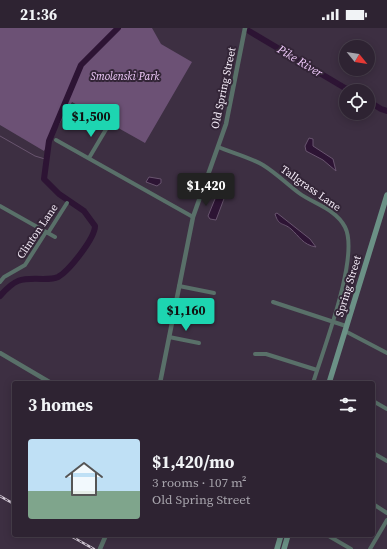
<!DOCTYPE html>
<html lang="en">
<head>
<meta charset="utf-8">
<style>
	body { margin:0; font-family:"Source Serif 4",serif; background:#362b3a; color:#f1f3f6; height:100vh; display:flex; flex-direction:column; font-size:15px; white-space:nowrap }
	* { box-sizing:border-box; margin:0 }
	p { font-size:13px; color:#a7a4ac }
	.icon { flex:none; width:22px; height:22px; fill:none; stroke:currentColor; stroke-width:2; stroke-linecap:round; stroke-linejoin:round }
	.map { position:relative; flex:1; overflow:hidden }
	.details { position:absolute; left:12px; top:353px; width:363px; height:156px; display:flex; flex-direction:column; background:#2e2332; border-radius:4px; box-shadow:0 2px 10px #0003,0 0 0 1px #49404d }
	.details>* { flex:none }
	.needle { width:26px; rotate:120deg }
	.fabs { position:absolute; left:339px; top:12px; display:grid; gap:8px }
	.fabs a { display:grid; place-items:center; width:36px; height:36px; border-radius:50%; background:#2e2332; box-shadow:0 2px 10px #0003,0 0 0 1px #49404d; font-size:20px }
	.price { position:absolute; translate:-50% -34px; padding:0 9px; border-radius:4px; background:#1dd5b1; color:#111; font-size:13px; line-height:26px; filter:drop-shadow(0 1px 2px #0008) }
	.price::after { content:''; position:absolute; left:50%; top:24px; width:12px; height:9px; margin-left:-6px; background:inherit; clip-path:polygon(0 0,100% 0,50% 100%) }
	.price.on { background:#222; color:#fff }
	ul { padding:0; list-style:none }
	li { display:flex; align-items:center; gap:12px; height:100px; padding:0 16px }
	li span { display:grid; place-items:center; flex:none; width:112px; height:80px; border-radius:4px; color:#555 }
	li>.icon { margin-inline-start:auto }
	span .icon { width:48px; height:48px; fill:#fffc; stroke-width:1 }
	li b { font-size:17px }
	h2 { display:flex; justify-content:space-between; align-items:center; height:48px; padding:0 16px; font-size:17px }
	.status { display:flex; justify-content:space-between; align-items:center; height:28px; padding:0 20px; background:#2e2332; direction:ltr }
	.status svg { height:11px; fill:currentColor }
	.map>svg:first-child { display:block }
</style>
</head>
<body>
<div class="status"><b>21:36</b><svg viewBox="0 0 49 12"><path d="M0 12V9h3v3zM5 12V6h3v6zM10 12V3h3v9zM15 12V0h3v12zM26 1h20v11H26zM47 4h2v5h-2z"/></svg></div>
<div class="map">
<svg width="387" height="521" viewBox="0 0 387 521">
	<rect width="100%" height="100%" fill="#3d2f42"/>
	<path fill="#6c5175" d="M 0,0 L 152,0 L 161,16 L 192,34 L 145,115 L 72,74 L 44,123 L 0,97 Z"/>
	<g fill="#2d1434" stroke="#69556f">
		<path d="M 309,110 L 313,111 L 313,118 L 333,131 L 336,143 L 323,132 L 306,123 L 305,118 Z"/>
		<path d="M 149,149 L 161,151 L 161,155 L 157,158 L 146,154 Z"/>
		<path d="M 217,166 L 225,168 L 216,192 L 210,191 L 208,188 Z"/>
		<path d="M 277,185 L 310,211 L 316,219 C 303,217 299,208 291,201 C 283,194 279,199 275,186 Z"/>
	</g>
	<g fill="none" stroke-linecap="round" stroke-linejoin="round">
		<path stroke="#69556f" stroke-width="1" d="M 0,108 L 35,128 L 45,131"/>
		<g stroke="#2d1434" stroke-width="6">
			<path d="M 249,3 L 350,63"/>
			<path d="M 368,73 L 381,81 L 387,83"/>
			<path d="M 0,268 C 15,251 20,250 43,251 C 47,251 54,251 58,249 C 69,243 95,210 95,198 L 84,183 L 59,166 L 44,151 L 49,113 L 81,37 L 118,0"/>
		</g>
		<g stroke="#597069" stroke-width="4">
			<path d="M 56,112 L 193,189"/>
			<path d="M 218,119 C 233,125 249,129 263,137 C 276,145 287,156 299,165 C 314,176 336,181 345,199 C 360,228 323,322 313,355"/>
			<path d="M 89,130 L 108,98"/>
			<path d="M 0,178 L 55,209"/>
			<path d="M 48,205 L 67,175"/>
			<path d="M 0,254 L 4,249 L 25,237 L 46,204"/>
			<path d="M 179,258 L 214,265"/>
			<path d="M 273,274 L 346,298"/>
			<path d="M 345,303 L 387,325"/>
			<path d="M 169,309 L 199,315"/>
			<path d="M 255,326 L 266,326 L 317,342"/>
			<path d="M 373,373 L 387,381"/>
			<path d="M 373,425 L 387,433"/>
			<path d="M 373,476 L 387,485"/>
			<path d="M 327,507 L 351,521"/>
			<path d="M 370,521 L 387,492"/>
		</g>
		<g stroke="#597069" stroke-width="4.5">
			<path d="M 0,325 L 51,355"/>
			<path d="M 160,355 L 193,189 L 226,96 L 245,0"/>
			<path d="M 100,521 L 106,507"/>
		</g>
		<g stroke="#6b9186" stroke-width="5.5">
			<path d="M 329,355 L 387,167"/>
			<path d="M 277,521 L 281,507"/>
			<path d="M 284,521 L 288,507"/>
		</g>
		<g stroke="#d5cbd8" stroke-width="2.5">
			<g id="rail">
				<path d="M 0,468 L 14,476"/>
				<path d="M 69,507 L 94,521"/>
			</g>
		</g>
		<use href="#rail" stroke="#332537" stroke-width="1" stroke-dasharray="3" stroke-linecap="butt"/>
	</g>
	<g text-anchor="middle" stroke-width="4" stroke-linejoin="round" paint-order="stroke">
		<g font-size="11" font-style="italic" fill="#f3cdfe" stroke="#332537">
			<text x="125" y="52">Smolenski Park</text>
		</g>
		<g font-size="11" fill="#f5ecf8" stroke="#332537">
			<text transform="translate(223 60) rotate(-78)" y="4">Old Spring Street</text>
			<text transform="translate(311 160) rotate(35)" y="4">Tallgrass Lane</text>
			<text transform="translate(37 203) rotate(-56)" y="4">Clinton Lane</text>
			<text transform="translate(348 258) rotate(-73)" y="4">Spring Street</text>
		</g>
		<g font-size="12" font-style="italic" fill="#f0cafb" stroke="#332537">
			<text transform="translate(300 33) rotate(31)" y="4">Pike River</text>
		</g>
	</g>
</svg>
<div class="fabs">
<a><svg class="needle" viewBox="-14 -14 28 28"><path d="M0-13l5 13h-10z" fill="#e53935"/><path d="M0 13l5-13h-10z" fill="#a7a4ac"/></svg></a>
<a><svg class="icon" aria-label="locate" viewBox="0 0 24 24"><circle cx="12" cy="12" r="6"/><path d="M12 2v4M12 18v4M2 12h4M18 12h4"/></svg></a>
</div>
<b class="price" style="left:91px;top:110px">$1,500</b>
<b class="price on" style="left:206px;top:179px">$1,420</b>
<b class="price" style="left:186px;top:304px">$1,160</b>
<section class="details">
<h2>3 homes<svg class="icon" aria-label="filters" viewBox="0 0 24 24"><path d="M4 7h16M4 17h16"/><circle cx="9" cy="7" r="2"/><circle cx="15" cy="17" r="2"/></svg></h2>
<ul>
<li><span style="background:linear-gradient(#bfe0f5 65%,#7fa58c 0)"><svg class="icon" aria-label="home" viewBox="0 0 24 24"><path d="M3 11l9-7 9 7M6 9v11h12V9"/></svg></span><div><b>$1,420/mo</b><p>3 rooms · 107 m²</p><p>Old Spring Street</p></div></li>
</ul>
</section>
</div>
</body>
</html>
